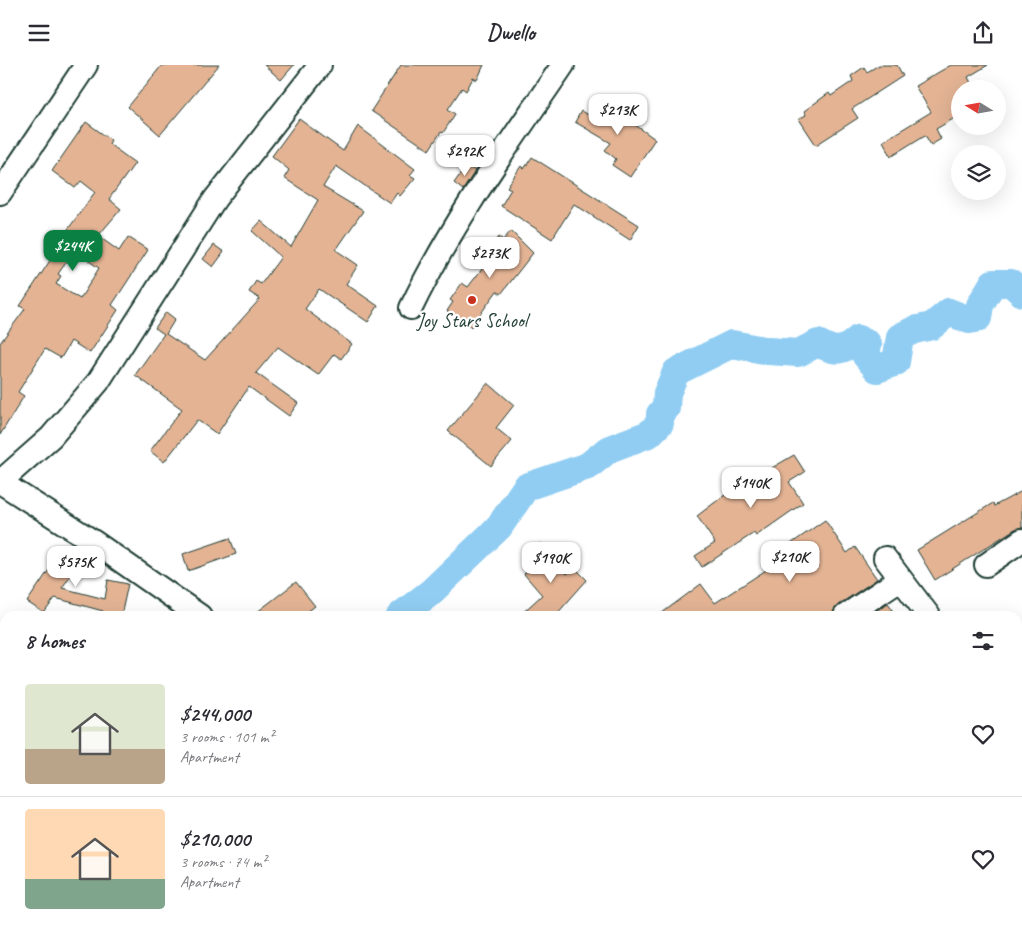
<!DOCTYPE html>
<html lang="en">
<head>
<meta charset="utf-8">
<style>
	body { margin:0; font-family:Caveat,sans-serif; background:#f2f2f3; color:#2b2b33; height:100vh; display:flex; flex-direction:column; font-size:19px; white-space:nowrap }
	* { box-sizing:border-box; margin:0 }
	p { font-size:16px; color:#7c7c81 }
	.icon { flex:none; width:28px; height:28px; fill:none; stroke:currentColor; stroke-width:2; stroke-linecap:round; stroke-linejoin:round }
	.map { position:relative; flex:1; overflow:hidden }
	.drawer { position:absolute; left:0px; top:546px; width:1022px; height:321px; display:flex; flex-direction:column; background:#fff; border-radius:15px 15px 0 0; box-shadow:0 5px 20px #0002 }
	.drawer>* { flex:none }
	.needle { width:32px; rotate:281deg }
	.buttons { position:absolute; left:951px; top:15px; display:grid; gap:10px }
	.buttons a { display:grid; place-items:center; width:55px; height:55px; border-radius:50%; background:#fff; box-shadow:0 5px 20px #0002; font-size:25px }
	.price { position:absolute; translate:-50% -42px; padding:0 11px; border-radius:10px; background:#fff; color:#222; font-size:16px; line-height:32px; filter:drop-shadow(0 1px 2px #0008) }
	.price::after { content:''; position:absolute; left:50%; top:30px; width:15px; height:11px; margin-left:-8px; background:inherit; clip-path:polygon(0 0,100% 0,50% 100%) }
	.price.selected { background:#0b8043; color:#fff }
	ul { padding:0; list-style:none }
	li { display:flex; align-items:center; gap:15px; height:125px; padding:0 25px }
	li+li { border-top:1px solid #e1e1e2 }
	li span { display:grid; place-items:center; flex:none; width:140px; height:100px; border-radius:5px; color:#555 }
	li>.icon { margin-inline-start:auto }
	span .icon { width:60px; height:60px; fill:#fffc; stroke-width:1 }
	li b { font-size:21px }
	h2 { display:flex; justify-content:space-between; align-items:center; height:60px; padding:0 25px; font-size:21px }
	header { display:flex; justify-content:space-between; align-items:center; height:65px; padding:0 25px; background:#fff; font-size:22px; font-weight:600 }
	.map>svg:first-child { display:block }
</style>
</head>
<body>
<header><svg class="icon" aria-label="menu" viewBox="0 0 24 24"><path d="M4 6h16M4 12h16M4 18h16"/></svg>Dwello<svg class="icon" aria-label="share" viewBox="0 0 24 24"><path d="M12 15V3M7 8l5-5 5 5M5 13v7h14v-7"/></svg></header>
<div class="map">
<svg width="1022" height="867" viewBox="0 0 1022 867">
	<rect width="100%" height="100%" fill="#fff"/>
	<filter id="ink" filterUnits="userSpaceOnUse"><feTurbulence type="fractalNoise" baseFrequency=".02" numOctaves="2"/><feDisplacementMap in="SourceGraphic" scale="10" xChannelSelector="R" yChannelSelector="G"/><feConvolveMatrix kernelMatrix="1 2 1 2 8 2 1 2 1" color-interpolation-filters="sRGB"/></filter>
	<g filter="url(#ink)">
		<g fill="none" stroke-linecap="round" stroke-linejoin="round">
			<g stroke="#91cdf2" stroke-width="28">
				<path d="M 400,551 L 431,527 L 499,462 L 526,422 L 588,401 L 609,384 L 649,369 L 660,358 L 660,349 L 666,343 L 667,328 L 676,307 L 732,279 L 769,286 L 798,288 L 818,278 C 836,288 843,287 858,274 L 868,279 L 866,291 L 877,304 L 896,297 L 900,272 L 914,265 L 932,261 L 949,247 L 969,255 L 978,253 L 980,240 L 993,218 L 1011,218 L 1022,228"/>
				<path d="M 0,819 L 5,814"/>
			</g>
		</g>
		<g fill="#e3b394" stroke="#1f3d34" fill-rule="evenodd">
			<path d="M 162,0 L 219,0 L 160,70 L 128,42 Z"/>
			<path d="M 264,0 L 294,0 L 281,15 Z"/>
			<path d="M 401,0 L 484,0 L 477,15 L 473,13 L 466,26 L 462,23 L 448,44 L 455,49 L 443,68 L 441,67 L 429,85 L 371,46 Z"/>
			<path d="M 879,0 L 897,0 L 903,11 L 852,44 L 858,53 L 816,80 L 799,54 L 806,50 L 804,46 L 829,28 L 831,31 L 853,16 L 851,11 L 864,2 L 867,7 Z"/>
			<path d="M 951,0 L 988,0 L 968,12 L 974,24 L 960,24 L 960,50 L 936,64 L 941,74 L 931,80 L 925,70 L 891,91 L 883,76 L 931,47 L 915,21 Z"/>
			<path d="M 599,34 L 655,74 L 630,112 L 612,100 L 616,94 L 605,85 L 611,78 L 575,57 L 581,46 L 588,50 Z"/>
			<path d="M 299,54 L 343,86 L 358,61 L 415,104 L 410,110 L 415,113 L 400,131 L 397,128 L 390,138 L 336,101 L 323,122 L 363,146 L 336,185 L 358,200 L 346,219 L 378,241 L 368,257 L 319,224 L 305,244 L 352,279 L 341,294 L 334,289 L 318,310 L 278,282 L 256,308 L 298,338 L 289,351 L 249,322 L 217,369 L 197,355 L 164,397 L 150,386 L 182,344 L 135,310 L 164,269 L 155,263 L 166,247 L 175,254 L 166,269 L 205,295 L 260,234 L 249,227 L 256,216 L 261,219 L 281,192 L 252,166 L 261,156 L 291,182 L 318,135 L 284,113 L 289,105 L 272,91 Z"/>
			<path d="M 86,57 L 111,75 L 109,79 L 135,98 L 109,134 L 121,144 L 98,171 L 119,186 L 128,172 L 148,185 L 112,240 L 118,245 L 90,288 L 71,276 L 61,293 L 45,284 L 18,327 L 24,331 L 0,370 L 0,278 L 25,244 L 20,241 L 53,191 L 50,189 L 95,127 L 81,116 L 75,123 L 52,106 ZM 74,186 L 99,203 L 80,234 L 56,219 L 61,211 L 58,209 Z"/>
			<path d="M 532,92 L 639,160 L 630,175 L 574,139 L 552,174 L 501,141 L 511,124 L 507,122 L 521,101 L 524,104 Z"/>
			<path d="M 467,100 L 475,106 L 463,125 L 454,118 Z"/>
			<path d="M 511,166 L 533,188 L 501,229 L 497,226 L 471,262 L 447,246 L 453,237 L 450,235 L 462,218 L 468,222 L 492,191 L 488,187 L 499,172 L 503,175 Z"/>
			<path d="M 214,180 L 224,187 L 213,202 L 203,194 Z"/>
			<path d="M 488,318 L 514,340 L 496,363 L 512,376 L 491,401 L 448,366 Z"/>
			<path d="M 794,390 L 805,407 L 789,417 L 803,438 L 756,471 L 754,468 L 702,502 L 695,491 L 715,478 L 697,451 L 722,432 Z"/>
			<path d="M 1022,426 L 1022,462 L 1015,464 L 935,515 L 917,485 L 993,438 L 994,441 Z"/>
			<path d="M 825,455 L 847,488 L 855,482 L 877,514 L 838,540 L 832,551 L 658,551 L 701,519 L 715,538 L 774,500 L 769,494 Z"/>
			<path d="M 230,473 L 236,489 L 188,506 L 183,489 Z"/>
			<path d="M 541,478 L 567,509 L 574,502 L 587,515 L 555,551 L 519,551 L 542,530 L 524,509 L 539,496 L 531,486 Z"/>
			<path d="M 66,480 L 83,492 L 62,523 L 105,534 L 108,515 L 128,519 L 121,551 L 102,551 L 103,546 L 55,533 L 44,548 L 27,537 Z"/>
			<path d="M 296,517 L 315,541 L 302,551 L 252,551 Z"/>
			<path d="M 888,538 L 893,545 L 885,551 L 868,551 Z"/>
		</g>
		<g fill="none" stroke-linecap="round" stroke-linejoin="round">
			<g stroke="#1f3d34" stroke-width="26">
				<g id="minor">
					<path d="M 0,128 L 86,0"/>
					<path d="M 411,243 C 453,156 509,79 563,0"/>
					<path d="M 0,417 L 51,372 L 98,317 L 215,134 L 320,0"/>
					<path d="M 0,417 L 94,477 L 200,551"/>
					<path d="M 885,493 L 929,551"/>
					<path d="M 986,500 L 1022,475"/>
					<path d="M 845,551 L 900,514"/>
					<path d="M 1018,666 L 1022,672"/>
					<path d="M 1018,812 L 1022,809"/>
					<path d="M 746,862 L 750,867"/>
					<path d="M 1013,862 L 1017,867"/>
					<path d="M 236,867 L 241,862"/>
					<path d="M 944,867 L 951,862"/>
				</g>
			</g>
			<use href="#minor" stroke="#fff" stroke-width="22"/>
		</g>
	</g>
	<circle fill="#c8321e" stroke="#fff" stroke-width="2" cx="472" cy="235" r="5"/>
	<g text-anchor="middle" stroke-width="4.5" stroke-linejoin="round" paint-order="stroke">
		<g font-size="20" fill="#1f3d34" stroke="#fff">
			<text x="472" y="262">Joy Stars School</text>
		</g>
	</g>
</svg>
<div class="buttons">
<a><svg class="needle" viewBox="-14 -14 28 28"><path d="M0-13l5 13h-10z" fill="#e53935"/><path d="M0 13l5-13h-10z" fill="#7c7c81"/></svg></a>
<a><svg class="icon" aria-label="layers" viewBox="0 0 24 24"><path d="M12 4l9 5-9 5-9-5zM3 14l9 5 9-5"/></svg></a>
</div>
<b class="price" style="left:618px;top:71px">$213K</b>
<b class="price" style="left:465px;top:112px">$292K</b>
<b class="price selected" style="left:73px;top:207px">$244K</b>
<b class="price" style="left:490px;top:214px">$273K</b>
<b class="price" style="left:751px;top:444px">$140K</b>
<b class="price" style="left:790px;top:518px">$210K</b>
<b class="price" style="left:551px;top:519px">$190K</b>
<b class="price" style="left:76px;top:523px">$575K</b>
<section class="drawer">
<h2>8 homes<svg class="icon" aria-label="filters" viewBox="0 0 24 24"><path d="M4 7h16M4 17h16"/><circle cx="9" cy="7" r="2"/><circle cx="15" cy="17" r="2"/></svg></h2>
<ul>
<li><span style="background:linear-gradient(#dfe7d0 65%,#b9a48a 0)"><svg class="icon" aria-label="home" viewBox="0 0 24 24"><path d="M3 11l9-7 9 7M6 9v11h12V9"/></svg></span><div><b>$244,000</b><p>3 rooms · 101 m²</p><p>Apartment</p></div><svg class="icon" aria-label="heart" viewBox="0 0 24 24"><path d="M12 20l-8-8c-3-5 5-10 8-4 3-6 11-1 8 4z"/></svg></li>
<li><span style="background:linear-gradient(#ffd9b3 70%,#7fa58c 0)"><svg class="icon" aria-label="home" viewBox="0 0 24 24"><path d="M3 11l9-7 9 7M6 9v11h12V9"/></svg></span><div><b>$210,000</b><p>3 rooms · 74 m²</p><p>Apartment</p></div><svg class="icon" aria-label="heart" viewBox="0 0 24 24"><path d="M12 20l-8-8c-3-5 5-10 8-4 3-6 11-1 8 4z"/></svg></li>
</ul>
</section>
</div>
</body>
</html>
